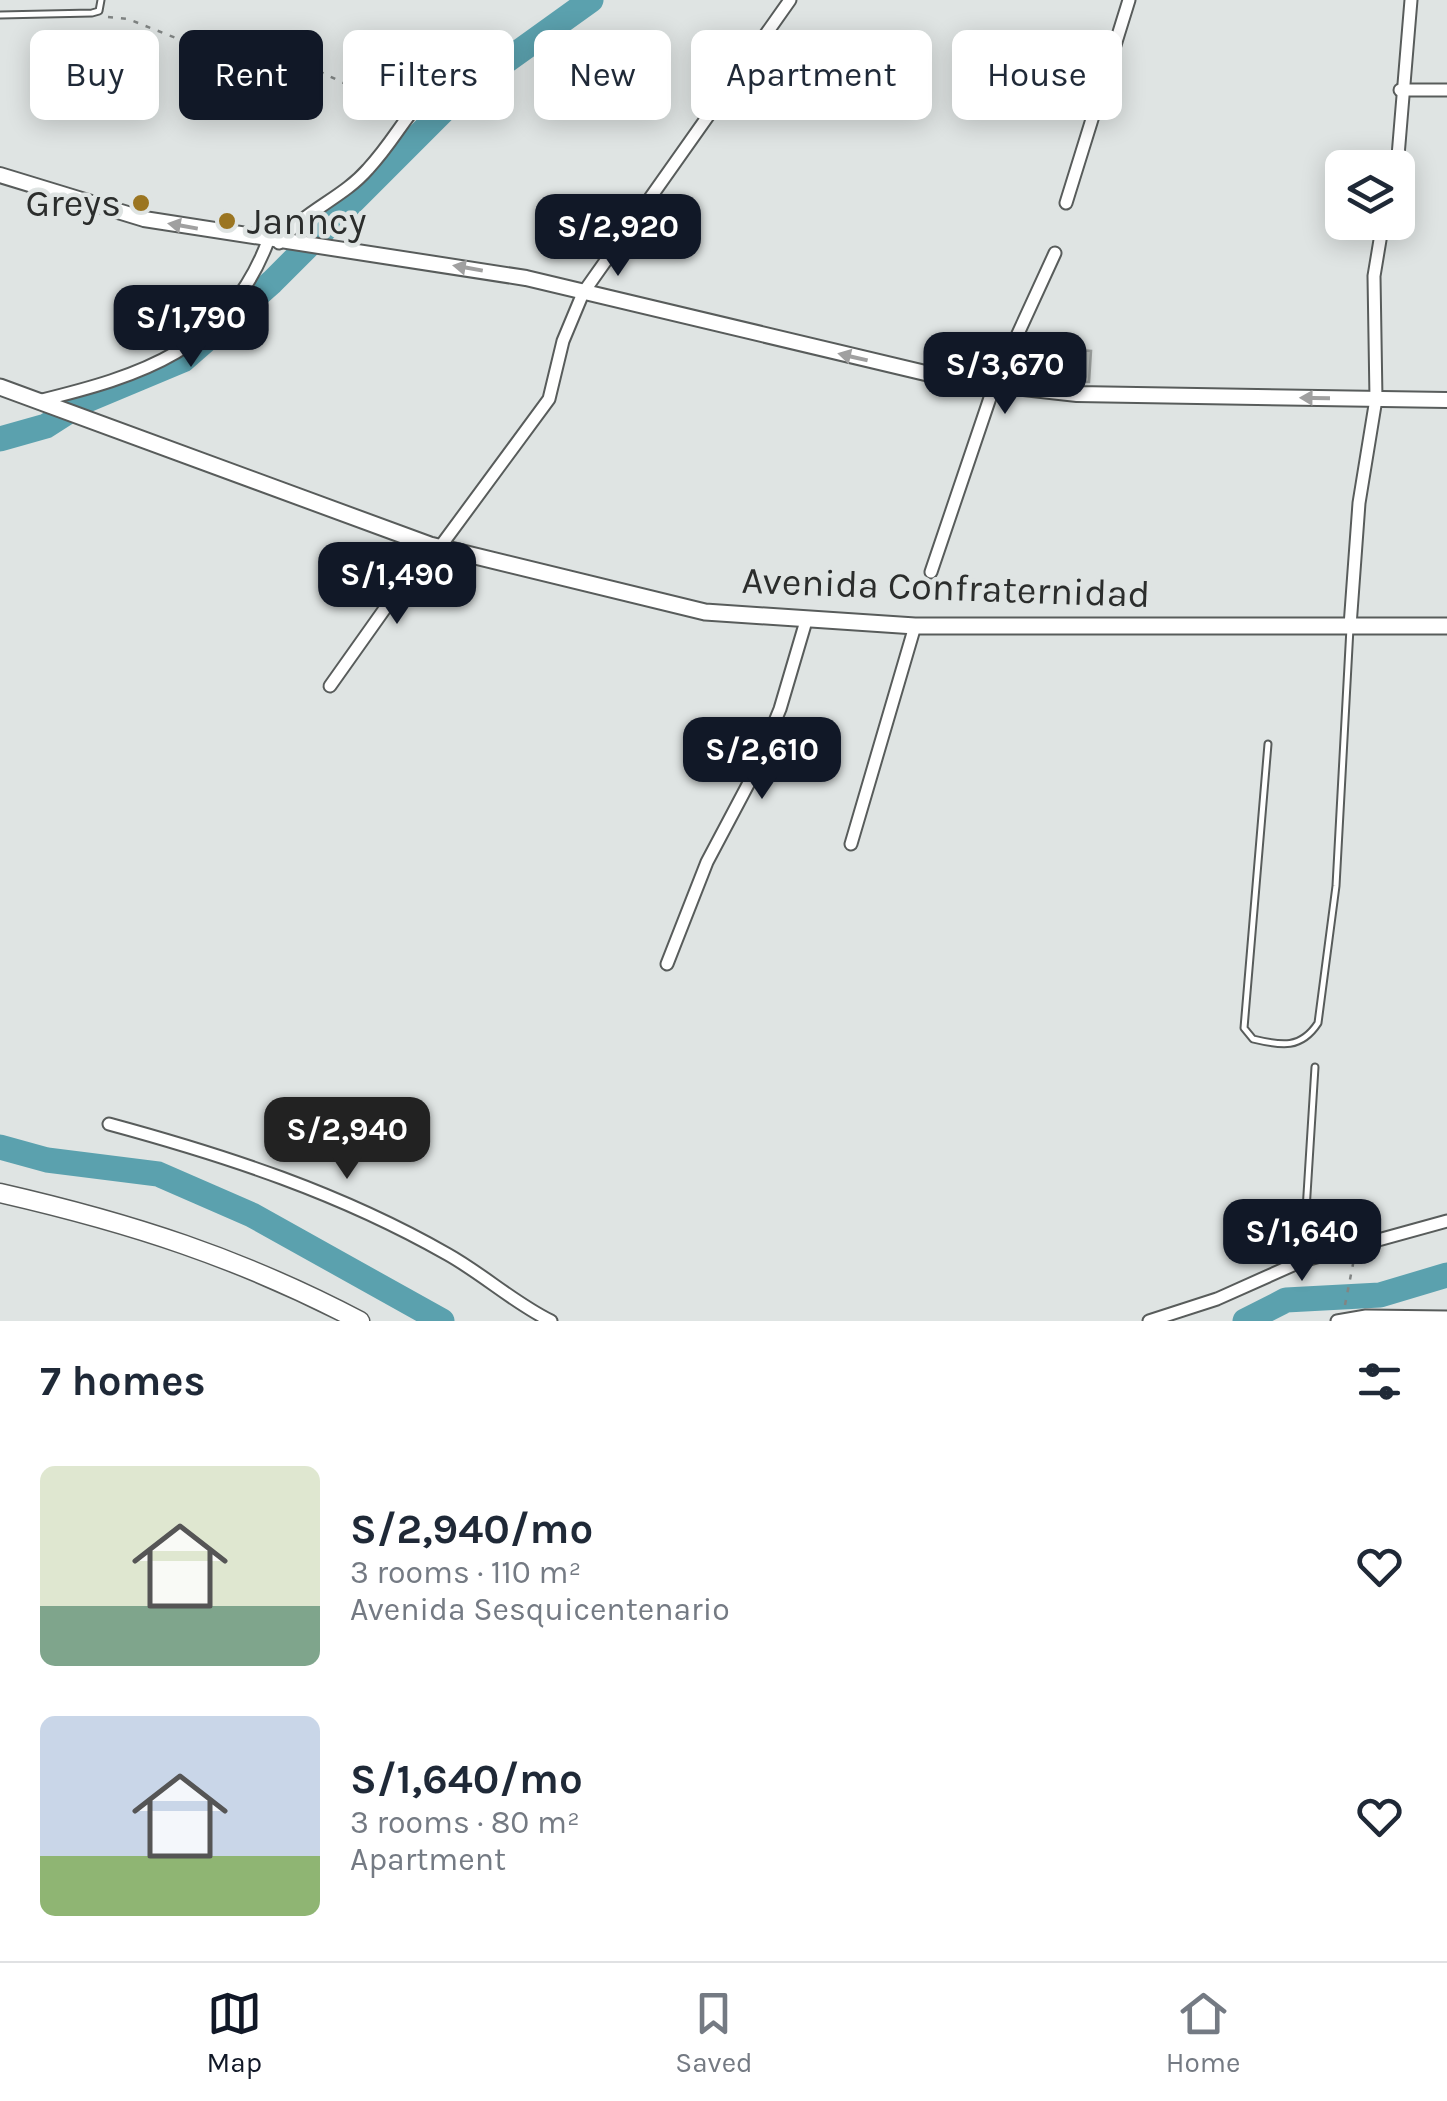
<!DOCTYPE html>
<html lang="en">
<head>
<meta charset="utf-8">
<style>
	body { margin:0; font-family:Karla,sans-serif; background:#f6f6f7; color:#1f2937; height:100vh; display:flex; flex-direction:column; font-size:38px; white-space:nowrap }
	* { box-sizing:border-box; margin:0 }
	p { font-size:32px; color:#747a83 }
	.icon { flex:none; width:55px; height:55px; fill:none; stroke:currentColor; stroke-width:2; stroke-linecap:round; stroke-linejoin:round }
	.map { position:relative; height:1321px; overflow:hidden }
	.details { display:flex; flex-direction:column; background:#fff; flex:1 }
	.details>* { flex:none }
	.top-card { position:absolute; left:30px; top:30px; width:1388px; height:90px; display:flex; gap:20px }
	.fabs { position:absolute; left:1325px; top:150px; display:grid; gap:20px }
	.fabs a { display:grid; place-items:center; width:90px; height:90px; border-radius:15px; background:#fff; box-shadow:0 5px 25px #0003; font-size:50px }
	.price { position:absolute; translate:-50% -85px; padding:0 22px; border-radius:20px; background:#111827; color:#fff; font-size:32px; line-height:65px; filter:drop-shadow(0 2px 5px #0008) }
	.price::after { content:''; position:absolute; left:50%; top:60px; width:30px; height:22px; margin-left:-15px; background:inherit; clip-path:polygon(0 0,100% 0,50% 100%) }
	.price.on { background:#222; color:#fff }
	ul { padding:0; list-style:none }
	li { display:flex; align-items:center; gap:30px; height:250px; padding:0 40px }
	li span { display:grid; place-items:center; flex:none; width:280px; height:200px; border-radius:15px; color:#555 }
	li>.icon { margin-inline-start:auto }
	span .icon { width:120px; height:120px; fill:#fffc; stroke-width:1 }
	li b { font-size:42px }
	h2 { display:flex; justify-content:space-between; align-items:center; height:120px; padding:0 40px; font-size:42px }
	.tag { padding:0 35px; border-radius:15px; background:#fff; box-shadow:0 5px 25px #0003; font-size:35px; line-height:90px }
	.tag.on { background:#111827; color:#fff }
	.tabs { display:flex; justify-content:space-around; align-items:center; height:140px; border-top:2px solid #e0e1e3; background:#fff; font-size:28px; color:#747a83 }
	.tabs a { display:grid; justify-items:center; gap:5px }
	.tabs .on { color:#111827 }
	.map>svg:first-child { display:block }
</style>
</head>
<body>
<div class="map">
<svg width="1447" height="1321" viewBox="0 0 1447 1321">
	<rect width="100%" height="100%" fill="#dfe4e3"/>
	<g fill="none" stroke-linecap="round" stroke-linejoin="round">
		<g stroke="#5ba1ae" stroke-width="25">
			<path d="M 0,439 L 46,426 L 85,401 L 183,360 L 272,282 L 460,94 L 591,0"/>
			<path d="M 0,1147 L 47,1160 L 158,1174 L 252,1215 L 442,1321"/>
			<path d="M 1245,1321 L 1286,1300 L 1380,1295 L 1447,1275"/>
		</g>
	</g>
	<path fill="#c3c7c4" stroke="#a1a5a3" stroke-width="2.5" d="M 1065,349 L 1091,351 L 1089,382 L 1064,381 Z"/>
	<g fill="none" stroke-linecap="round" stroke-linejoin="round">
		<g stroke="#585c5b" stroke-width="9">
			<g id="service">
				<path d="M 0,15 L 92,13 L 99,11 L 101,0"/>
				<path d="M 1268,744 L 1244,1028 L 1253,1039 C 1282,1046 1301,1049 1318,1023 L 1336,886 L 1350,628"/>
				<path d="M 1303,1258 L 1315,1067"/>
			</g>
		</g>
		<g stroke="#585c5b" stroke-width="15">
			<g id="minor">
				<path d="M 1400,90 L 1447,90"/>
				<path d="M 1397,168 L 1411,0"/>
				<path d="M 1066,203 L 1129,0"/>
				<path d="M 279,243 C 303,211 342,199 368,169 C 403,131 409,102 455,72"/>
				<path d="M 38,401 C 140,376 227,350 268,241"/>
				<path d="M 440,547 L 549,399 L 563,341 L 583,293 L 790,0"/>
				<path d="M 931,572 L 994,386 L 1055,253"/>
				<path d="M 1350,626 L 1359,503 L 1376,399 L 1374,276 L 1383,222"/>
				<path d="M 330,686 L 430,545"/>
				<path d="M 851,844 L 915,626"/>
				<path d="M 667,964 L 707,862 L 752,777 L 780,709 L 806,621"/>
				<path d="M 109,1124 C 227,1156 340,1193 447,1254 C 483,1274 514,1303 551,1321"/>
				<path d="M 1149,1321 L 1217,1299 L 1302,1261 L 1447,1221"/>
				<path d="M 1337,1321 L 1366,1316 L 1447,1317"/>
			</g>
		</g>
		<g stroke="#585c5b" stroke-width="18">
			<path id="tertiary" d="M 0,175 L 144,219 L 526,278 L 959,381 L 1077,394 L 1447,400"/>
		</g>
		<g stroke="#585c5b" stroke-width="19">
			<path id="secondary" d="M 0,387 L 430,545 L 705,612 L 915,626 L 1447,626"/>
		</g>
		<g stroke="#585c5b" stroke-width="21">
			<path id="trunk" d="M 0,1193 C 131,1223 240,1258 360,1321"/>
		</g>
		<g stroke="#818584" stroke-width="2.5" stroke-dasharray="5 8" stroke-linecap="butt">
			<path d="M 108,17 L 128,19 L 186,42 L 271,48 L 352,87 L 384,85 L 427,67 L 441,67"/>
			<path d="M 1345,1305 L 1354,1259"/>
		</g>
		<use href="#service" stroke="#fff" stroke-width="5"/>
		<use href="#minor" stroke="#fff" stroke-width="11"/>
		<use href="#tertiary" stroke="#fff" stroke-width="14"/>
		<use href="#secondary" stroke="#fff" stroke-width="15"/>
		<use href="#trunk" stroke="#fff" stroke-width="18"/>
	</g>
	<defs><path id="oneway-solid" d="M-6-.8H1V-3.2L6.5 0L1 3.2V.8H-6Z" transform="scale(2.5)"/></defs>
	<g fill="#a0a0a0">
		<use href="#oneway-solid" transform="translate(183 226) rotate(-170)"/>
		<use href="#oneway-solid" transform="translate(468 268) rotate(-170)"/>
		<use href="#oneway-solid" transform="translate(853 357) rotate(-167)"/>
		<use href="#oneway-solid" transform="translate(1315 398) rotate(-179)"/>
	</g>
	<g fill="#9b7521" stroke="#dfe4e3" stroke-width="4">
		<circle cx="141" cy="203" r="10"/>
		<circle cx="227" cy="221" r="10"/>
	</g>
	<g text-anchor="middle" stroke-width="9" stroke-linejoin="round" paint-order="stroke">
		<g font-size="38" fill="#2b2d2c" stroke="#dfe4e3" text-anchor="end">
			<text x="121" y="216">Greys</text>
			<text x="247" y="234" text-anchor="start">Janncy</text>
		</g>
		<g font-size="38" fill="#2b2d2c" stroke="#dfe4e3">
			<text transform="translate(946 587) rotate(2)" y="13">Avenida Confraternidad</text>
		</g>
	</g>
</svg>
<div class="fabs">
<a><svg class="icon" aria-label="layers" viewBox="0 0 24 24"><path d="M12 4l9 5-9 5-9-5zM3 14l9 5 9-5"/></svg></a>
</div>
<b class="price" style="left:618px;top:279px">S/2,920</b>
<b class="price" style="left:191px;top:370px">S/1,790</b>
<b class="price" style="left:1005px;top:417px">S/3,670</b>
<b class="price" style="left:397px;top:627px">S/1,490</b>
<b class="price" style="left:762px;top:802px">S/2,610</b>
<b class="price on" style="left:347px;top:1182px">S/2,940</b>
<b class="price" style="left:1302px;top:1284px">S/1,640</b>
<div class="top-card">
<a class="tag">Buy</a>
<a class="tag on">Rent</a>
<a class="tag">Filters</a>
<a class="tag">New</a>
<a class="tag">Apartment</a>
<a class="tag">House</a>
</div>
</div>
<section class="details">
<h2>7 homes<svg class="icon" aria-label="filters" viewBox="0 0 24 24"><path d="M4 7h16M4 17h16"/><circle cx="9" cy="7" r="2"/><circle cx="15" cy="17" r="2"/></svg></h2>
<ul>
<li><span style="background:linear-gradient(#dfe7d0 70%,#7fa58c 0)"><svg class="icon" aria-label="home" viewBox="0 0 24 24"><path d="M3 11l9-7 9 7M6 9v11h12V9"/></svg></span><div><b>S/2,940/mo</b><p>3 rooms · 110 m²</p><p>Avenida Sesquicentenario</p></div><svg class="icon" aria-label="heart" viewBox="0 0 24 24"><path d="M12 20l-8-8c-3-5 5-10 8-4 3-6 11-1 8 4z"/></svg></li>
<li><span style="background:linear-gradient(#c9d6e8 70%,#8fb573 0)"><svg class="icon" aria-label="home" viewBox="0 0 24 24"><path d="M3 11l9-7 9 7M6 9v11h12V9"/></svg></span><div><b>S/1,640/mo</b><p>3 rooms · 80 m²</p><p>Apartment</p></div><svg class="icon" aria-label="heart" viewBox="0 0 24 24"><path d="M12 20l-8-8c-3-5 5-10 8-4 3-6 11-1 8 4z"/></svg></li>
</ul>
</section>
<nav class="tabs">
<a class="on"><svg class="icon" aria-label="map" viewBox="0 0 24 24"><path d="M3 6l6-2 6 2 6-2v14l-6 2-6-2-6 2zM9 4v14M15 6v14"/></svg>Map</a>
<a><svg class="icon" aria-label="saved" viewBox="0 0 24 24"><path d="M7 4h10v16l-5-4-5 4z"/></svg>Saved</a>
<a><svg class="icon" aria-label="home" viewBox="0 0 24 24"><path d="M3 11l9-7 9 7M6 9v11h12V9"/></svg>Home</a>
</nav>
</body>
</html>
